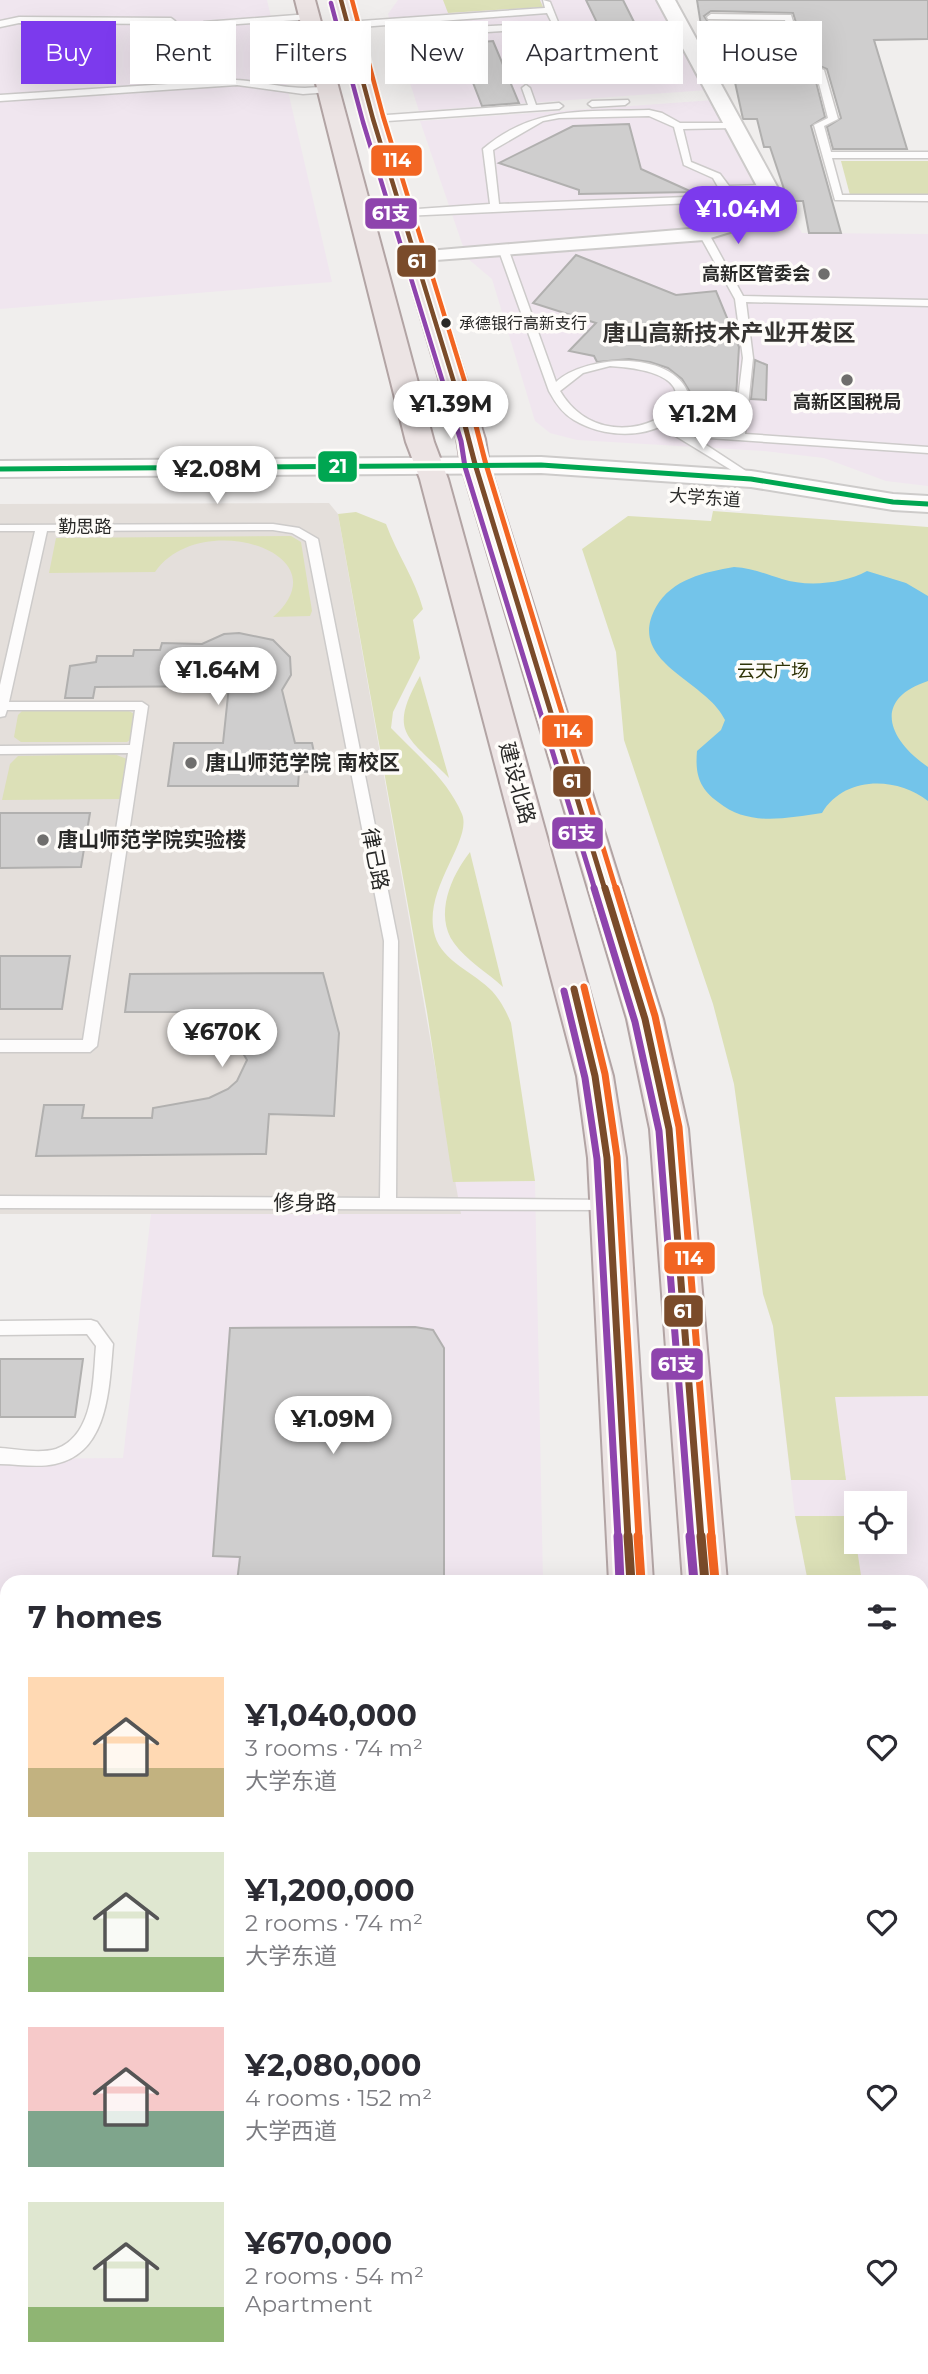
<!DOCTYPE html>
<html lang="en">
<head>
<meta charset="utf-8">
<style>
	body { margin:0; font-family:Montserrat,"Noto Sans SC",sans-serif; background:#f7f7f7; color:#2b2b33; height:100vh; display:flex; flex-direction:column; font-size:26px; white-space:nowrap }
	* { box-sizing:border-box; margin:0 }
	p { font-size:23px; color:#7c7c81 }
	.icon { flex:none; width:38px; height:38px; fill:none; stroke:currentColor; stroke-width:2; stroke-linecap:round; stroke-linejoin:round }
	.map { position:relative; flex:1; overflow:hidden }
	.drawer { position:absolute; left:0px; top:1575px; width:929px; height:800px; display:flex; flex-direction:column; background:#fff; border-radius:21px 21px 0 0; box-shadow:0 7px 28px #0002 }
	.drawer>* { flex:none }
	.guide { position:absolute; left:21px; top:21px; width:887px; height:63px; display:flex; gap:14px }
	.fabs { position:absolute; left:844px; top:1491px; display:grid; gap:14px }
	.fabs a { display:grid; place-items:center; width:63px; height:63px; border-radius:0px; background:#fff; box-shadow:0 7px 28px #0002; font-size:35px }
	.price { position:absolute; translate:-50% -60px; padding:0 16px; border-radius:24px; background:#fff; color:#222; font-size:23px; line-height:46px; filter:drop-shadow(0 2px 4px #0008) }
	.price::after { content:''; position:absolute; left:50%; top:42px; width:21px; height:16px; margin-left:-10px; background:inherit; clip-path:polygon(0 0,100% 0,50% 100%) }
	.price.on { background:#7c3aed; color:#fff }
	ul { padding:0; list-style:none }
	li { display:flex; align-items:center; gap:21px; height:175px; padding:0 28px }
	li span { display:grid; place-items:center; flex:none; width:196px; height:140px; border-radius:0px; color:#555 }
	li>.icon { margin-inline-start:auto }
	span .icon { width:84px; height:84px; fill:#fffc; stroke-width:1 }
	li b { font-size:30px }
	h2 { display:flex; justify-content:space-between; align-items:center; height:84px; padding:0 28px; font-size:30px }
	.chip { padding:0 24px; border-radius:0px; background:#fff; box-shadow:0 7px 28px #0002; font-size:24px; line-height:63px }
	.chip.on { background:#7c3aed; color:#fff }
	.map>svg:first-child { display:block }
</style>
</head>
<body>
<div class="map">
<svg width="928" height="2374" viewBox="0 0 928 2374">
	<rect width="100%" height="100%" fill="#f0eeed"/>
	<g fill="#f0e6ef" fill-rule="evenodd">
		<path d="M 0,0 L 267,0 L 332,282 L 0,309 Z"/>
		<path d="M 398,0 L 659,0 L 707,90 L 419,111 L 388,14 Z"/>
		<path d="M 728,99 L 802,233 L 928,234 L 928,486 L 886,481 L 824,458 L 764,451 L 577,440 L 550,433 L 535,421 L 492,279 L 467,258 L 420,121 Z"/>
		<path d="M 535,1181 L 543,1582 L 7,1582 L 7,1999 L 0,1999 L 0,1459 L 123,1458 L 151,1214 L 460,1214 L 453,1182 Z"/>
		<path d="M 928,1396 L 928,2004 L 922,2004 L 922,1582 L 808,1582 L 795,1516 L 781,1397 ZM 856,1503 L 894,1503 L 894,1542 L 856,1542 Z"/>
		<path d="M 7,2243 L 7,2368 L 543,2368 L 544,2374 L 0,2374 L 0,2246 Z"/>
	</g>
	<path fill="#e4dfdb" d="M 329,503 L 338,514 L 461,1214 L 0,1214 L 0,504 Z"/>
	<g fill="#dce0b7">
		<path d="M 443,0 L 540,0 L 543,7 L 448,13 Z"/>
		<path d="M 841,161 L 928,161 L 928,195 L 850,195 Z"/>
		<path d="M 713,511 L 928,527 L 928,1396 L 835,1397 L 846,1480 L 791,1480 L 773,1326 L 763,1294 L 734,1084 L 713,1004 L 624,740 L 616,652 L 582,549 L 628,516 L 711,521 Z"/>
		<path d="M 356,512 L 386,524 C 397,554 415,579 423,609 L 413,620 L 420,658 L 393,712 L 391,728 C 416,754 448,780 462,814 C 473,841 421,890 435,936 C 442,961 475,973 492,991 C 501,1001 506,1011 511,1023 L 535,1181 L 453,1182 L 427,1012 L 338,514 Z"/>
		<path d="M 291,536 L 301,542 L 312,611 L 310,616 L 273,617 C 346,553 200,507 155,572 L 49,573 L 56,538 Z"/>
		<path d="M 420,676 L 449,778 C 408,736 387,734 420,676 Z"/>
		<path d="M 22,711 L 129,711 L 134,714 L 131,739 L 127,742 L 21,742 L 14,737 L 18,715 Z"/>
		<path d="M 114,754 L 127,759 L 122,799 L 2,800 L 10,764 L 18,756 Z"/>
		<path d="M 470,852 L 503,987 C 488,973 466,960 454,943 C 434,915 451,876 470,852 Z"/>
		<path d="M 795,1516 L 852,1516 L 862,1582 L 808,1582 Z"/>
		<rect x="922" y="1869" width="6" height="135"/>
	</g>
	<path fill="#73c4ea" d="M 734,567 C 752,568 765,574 782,579 C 807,587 843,584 867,571 L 906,583 L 928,596 L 928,681 C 871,700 889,740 928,767 L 928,801 C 896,776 844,776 822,813 C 785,818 749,827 718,802 C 699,788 695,774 697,751 L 721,730 L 725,720 C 707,680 625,663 656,607 C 672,579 705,572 734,567 Z"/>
	<g fill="#cfcece" stroke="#b1b0af" stroke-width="2">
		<path d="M 586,0 L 623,0 L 637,28 L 601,31 Z"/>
		<path d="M 697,0 L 928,0 L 928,39 L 874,40 L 907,149 L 833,149 L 827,127 L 841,118 L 827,69 L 808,61 L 793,13 L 711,11 L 704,16 L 708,22 L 783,23 L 795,66 L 814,74 L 825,117 L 811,126 L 841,233 L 809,233 L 803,201 L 788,201 L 770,147 L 764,147 L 757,119 L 743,119 L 731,64 L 712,61 L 708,38 L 703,38 Z"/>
		<path d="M 493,41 L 519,103 L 482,106 L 458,44 Z"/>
		<path d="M 629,124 L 641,169 L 692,192 L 579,194 L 579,190 L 499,163 L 573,126 Z"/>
		<path d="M 576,255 L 676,295 L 716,291 L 739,347 L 736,398 L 690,392 L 682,379 L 668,368 L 650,362 L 629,359 L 597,362 L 594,356 L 569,351 L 596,323 L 533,303 Z"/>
		<path d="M 755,360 L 767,365 L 766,400 L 751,399 Z"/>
		<path d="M 239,633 L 273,640 L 290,657 L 291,675 L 282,690 L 295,743 L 312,743 L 318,772 L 299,772 L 298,786 L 168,786 L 174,743 L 223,743 L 229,686 L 95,687 L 93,698 L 65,698 L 70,666 L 96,662 L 97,656 L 133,656 L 134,650 L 160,650 L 162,643 L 202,644 L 224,634 Z"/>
		<path d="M 0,813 L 90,813 L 81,867 L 0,868 Z"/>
		<path d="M 0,956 L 70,956 L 62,1009 L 0,1009 Z"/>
		<path d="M 323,973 L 339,1033 L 334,1116 L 269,1114 L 266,1154 L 36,1156 L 44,1105 L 84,1105 L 82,1118 L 152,1118 L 153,1108 L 209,1098 L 228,1089 L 237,1081 L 247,1060 L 238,1045 L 204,1012 L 125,1012 L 130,974 Z"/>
		<path d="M 415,1327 L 433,1330 L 444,1348 L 444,1582 L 237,1582 L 240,1557 L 213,1556 L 230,1328 Z"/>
		<path d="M 0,1359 L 83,1359 L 75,1417 L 0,1417 Z"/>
	</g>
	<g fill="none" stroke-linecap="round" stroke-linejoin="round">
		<g stroke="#cdcbca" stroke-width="3">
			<g id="lane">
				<path d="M 543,0 L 550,2 L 560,27 L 472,33 L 468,30 L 472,27 L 552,23 L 547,13 L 347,28 L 343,25 L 347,22 L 545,8 Z"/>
				<path d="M 309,14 L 313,17 L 312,19 L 210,26 L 208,30 L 222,80 C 250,78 277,88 305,88 C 314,88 324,85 331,90 L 330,92 L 303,94 L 237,85 L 0,101 L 0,95 L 214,81 L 200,30 L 204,22 Z"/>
				<path d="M 711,14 L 791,15 L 806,63 L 824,70 L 838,119 L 824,126 L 831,152 L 928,152 L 928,158 L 832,158 L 842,195 L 928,195 L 928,201 L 835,200 L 814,125 L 828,118 L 816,72 L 798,65 L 785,20 L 708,19 L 707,17 Z"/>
				<path d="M 19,17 L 171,18 L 175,21 L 171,24 L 19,23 L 0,27 L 0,21 Z"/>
				<path d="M 526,85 L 530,88 L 536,105 L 559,103 L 563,106 L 559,109 L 373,122 L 368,119 L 373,116 L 528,105 L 522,88 Z"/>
				<path d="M 628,100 L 629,102 L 625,105 L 592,107 L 588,104 L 592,101 Z"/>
				<path d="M 649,110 L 662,113 L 680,123 L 736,123 L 738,125 L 733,128 L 683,129 L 691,162 L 720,174 L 729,186 L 768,185 L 773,188 L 768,191 L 730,192 L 729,195 L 715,202 L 403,216 L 398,213 L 403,210 L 490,204 L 483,149 C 534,105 587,112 649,110 ZM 649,116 L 674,127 L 684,165 L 713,178 L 721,192 L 713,196 L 499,204 L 493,150 L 543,121 L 559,118 Z"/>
				<path d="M 704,231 L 709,234 L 743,296 L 928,300 L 928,306 L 746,302 L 753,358 L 745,434 L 928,447 L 928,453 L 694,437 L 755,477 L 755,481 L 751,482 L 674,435 L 674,431 L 678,430 L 734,433 L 743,358 L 735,299 L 699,234 Z"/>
				<path d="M 504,248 L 509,251 L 556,382 C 587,354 675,350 689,396 C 672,440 610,442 574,420 C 562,413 555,402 549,391 L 499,251 ZM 610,366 C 761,375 614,482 560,391 L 583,373 Z"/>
				<path d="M 273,524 L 299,528 L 318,539 L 398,941 L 396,1198 L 610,1200 L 616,1202 L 618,1206 L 616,1210 L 0,1208 L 0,1196 L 380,1198 L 384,941 L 306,541 L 292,533 L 273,530 L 47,531 L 9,702 L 142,702 L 148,706 L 97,1046 L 90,1052 L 0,1052 L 0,1040 L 83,1040 L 128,753 L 0,754 L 0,746 L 130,745 L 135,710 L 7,710 L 5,716 L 0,717 L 0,685 L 35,531 L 0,531 L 0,525 Z"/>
				<path d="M 91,1320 L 97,1322 L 113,1344 C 109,1387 109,1453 55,1464 C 37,1468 18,1464 0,1464 L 0,1448 C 17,1449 39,1454 56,1449 C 95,1435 93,1379 96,1346 L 87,1334 L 0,1335 L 0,1321 Z"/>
				<rect x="0" y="1604" width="7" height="16"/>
			</g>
		</g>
		<g stroke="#cdcbca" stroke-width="4">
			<path id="street" d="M 657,0 L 675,0 L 786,203 L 782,216 L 704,240 L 409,262 L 406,258 L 409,254 L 416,252 L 702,228 L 765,208 L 766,203 Z"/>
		</g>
		<g stroke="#cdcbca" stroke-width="4">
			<g id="secondary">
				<path d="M 541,457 L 751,471 L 893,494 L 928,496 L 928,512 L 893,510 L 751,487 L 541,473 L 0,477 L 0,461 Z"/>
				<path d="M 928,2062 L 928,2114 L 922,2115 L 922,2063 Z"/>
				<path d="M 0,2083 L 7,2083 L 7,2171 L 0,2170 Z"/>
				<rect x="922" y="2126" width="6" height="54"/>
			</g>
		</g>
		<g stroke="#b2a4a4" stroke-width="4">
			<g id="primary">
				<path d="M 295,0 L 315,0 L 434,442 L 448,479 L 613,1076 L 626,1158 L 653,1582 L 609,1582 L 588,1158 L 577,1076 L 420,479 L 406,442 Z"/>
				<path d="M 331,0 L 351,0 L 384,119 L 485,439 L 489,464 L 663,1019 L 688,1129 L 727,1582 L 683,1582 L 650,1129 L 627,1019 L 461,464 L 457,439 L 362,119 Z"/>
				<rect x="644" y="2368" width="56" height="6"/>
				<path d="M 744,2368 L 800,2368 L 801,2374 L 745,2374 Z"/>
			</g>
		</g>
		<use href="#lane" fill="#fdfcfc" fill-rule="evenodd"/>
		<use href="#street" fill="#fdfcfc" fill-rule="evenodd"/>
		<use href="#secondary" fill="#fdfcfc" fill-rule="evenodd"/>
		<use href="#primary" fill="#ece4e4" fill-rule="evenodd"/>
		<g stroke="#fefcf9" stroke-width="8">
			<path id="bus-1-far3" d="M 341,0 L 373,119 L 456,389"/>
		</g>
		<g stroke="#fefcf9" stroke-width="10">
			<path id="bus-1-far2" d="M 455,387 L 475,464 L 605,890"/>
		</g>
		<g stroke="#fefcf9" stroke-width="12">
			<g id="bus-1-far1">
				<path d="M 605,888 L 645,1019 L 669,1129 L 701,1538"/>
				<path d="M 574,989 L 595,1076 L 607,1158 L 628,1538"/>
			</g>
		</g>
		<g stroke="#fefcf9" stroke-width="14">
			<g id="bus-1">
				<path d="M 628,1536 L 631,1582"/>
				<path d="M 701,1536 L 705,1582"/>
			</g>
		</g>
		<g stroke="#fefcf9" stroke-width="8">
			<path id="bus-2-far3" d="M 331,3 L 363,122 L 445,389"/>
		</g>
		<g stroke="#fefcf9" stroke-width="10">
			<path id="bus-2-far2" d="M 444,387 L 461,441 L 465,467 L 595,890"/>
		</g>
		<g stroke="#fefcf9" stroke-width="12">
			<g id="bus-2-far1">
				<path d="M 594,888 L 635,1022 L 659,1131 L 691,1538"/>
				<path d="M 564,991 L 585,1078 L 597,1159 L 618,1538"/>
			</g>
		</g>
		<g stroke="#fefcf9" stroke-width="14">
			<g id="bus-2">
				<path d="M 618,1536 L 620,1582"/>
				<path d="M 690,1536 L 694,1582"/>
			</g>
		</g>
		<g stroke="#fefcf9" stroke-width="8">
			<path id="bus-3-far3" d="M 352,0 L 383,116 L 467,389"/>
		</g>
		<g stroke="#fefcf9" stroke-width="10">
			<path id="bus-3-far2" d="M 466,387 L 485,461 L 616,890"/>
		</g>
		<g stroke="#fefcf9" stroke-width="12">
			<g id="bus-3-far1">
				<path d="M 616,888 L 655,1016 L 679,1127 L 712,1538"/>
				<path d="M 584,987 L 605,1074 L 617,1157 L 639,1538"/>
			</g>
		</g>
		<g stroke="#fefcf9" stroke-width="14">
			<g id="bus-3">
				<path d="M 638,1536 L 641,1581"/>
				<path d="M 711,1536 L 715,1581"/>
			</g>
		</g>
		<g stroke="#fefcf9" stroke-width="10">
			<path id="bus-4" d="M 0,469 L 541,465 L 751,479 L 893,502 L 928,504"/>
		</g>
		<use href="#bus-1-far3" stroke="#7a4b2a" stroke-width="4.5"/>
		<use href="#bus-1-far2" stroke="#7a4b2a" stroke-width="5"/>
		<use href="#bus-1-far1" stroke="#7a4b2a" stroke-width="7"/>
		<use href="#bus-1" stroke="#7a4b2a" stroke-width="9"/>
		<use href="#bus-2-far3" stroke="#8e44ad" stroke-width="4.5"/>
		<use href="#bus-2-far2" stroke="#8e44ad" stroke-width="5"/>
		<use href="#bus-2-far1" stroke="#8e44ad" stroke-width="7"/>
		<use href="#bus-2" stroke="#8e44ad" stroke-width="9"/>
		<use href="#bus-3-far3" stroke="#f26522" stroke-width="4.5"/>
		<use href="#bus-3-far2" stroke="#f26522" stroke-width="5"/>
		<use href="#bus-3-far1" stroke="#f26522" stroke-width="7"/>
		<use href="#bus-3" stroke="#f26522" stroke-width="9"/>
		<use href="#bus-4" stroke="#00a651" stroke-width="5"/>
	</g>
	<g fill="#6f6e6d" stroke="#fefcf9" stroke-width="2.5">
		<circle cx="824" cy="274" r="7"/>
		<circle cx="847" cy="380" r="7"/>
		<circle cx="191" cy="763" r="7"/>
		<circle cx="43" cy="840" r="7"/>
	</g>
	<circle fill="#292928" stroke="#fefcf9" stroke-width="2.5" cx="446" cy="323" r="6"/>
	<g text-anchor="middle" stroke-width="7" stroke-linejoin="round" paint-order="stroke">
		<g font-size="16" fill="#292928" stroke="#fefcf9" text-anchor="start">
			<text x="459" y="329">承德银行高新支行</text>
		</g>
		<g font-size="18" font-weight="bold" fill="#292928" stroke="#fefcf9" text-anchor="end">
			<text x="810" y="280">高新区管委会</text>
			<text x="847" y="408" text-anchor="middle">高新区国税局</text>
		</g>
		<g font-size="18" fill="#292928" stroke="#fefcf9">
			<text transform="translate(705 498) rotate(4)" y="6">大学东道</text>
			<text x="85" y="533">勤思路</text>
		</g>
		<g font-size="18" fill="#2f3306" stroke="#fefcf9">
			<text x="773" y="677">云天广场</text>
		</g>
		<g font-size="21" font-weight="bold" fill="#292928" stroke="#fefcf9" text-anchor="start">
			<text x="205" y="770">唐山师范学院 南校区</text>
			<text x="57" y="847">唐山师范学院实验楼</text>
		</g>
		<g font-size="21" fill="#292928" stroke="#fefcf9">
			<text transform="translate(517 783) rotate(75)" y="7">建设北路</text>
			<text transform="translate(375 859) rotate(79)" y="7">律己路</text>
			<text x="305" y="1210">修身路</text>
		</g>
		<g font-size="23" font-weight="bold" fill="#353331" stroke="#fefcf9">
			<text x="729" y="341">唐山高新技术产业开发区</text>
		</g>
	</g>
	<g stroke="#fefcf9" stroke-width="2.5">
		<rect x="370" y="144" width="53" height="33" rx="7" fill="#f26522"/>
		<rect x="364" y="197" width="54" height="33" rx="7" fill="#8e44ad"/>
		<rect x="396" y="244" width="41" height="34" rx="7" fill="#7a4b2a"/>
		<rect x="317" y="450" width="41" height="33" rx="7" fill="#00a651"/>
		<rect x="541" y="714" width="53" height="34" rx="7" fill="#f26522"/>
		<rect x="552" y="765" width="40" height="33" rx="7" fill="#7a4b2a"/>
		<rect x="551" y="816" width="53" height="34" rx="7" fill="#8e44ad"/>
		<rect x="663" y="1241" width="53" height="34" rx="7" fill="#f26522"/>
		<rect x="663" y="1294" width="41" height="34" rx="7" fill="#7a4b2a"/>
		<rect x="650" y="1347" width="54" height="34" rx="7" fill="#8e44ad"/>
	</g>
	<g font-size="19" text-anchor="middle" font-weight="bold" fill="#fff">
		<text x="397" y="167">114</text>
		<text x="391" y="220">61支</text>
		<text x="417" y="268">61</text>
		<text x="338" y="473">21</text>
		<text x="568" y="738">114</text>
		<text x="572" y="788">61</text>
		<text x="577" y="840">61支</text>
		<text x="689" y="1265">114</text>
		<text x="683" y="1318">61</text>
		<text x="677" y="1371">61支</text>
	</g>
</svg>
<div class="fabs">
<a><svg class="icon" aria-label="locate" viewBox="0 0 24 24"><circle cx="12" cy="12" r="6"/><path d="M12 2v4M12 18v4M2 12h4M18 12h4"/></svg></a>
</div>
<b class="price on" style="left:738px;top:246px">¥1.04M</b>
<b class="price" style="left:451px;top:441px">¥1.39M</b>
<b class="price" style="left:703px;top:451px">¥1.2M</b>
<b class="price" style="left:217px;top:506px">¥2.08M</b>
<b class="price" style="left:218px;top:707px">¥1.64M</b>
<b class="price" style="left:222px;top:1069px">¥670K</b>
<b class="price" style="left:333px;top:1456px">¥1.09M</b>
<div class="guide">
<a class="chip on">Buy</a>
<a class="chip">Rent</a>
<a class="chip">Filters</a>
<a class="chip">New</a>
<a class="chip">Apartment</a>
<a class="chip">House</a>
</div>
<section class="drawer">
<h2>7 homes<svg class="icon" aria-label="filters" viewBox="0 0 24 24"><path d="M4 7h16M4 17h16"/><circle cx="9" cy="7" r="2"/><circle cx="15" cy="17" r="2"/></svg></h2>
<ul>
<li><span style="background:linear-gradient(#ffd9b3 65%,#c2b280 0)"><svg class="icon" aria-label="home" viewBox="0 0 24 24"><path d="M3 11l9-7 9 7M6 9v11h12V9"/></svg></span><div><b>¥1,040,000</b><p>3 rooms · 74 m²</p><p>大学东道</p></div><svg class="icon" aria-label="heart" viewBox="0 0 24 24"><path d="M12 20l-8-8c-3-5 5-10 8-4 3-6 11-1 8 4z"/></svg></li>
<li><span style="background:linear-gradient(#dfe7d0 75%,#8fb573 0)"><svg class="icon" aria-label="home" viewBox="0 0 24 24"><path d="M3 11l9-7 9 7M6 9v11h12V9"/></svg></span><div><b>¥1,200,000</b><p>2 rooms · 74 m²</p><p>大学东道</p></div><svg class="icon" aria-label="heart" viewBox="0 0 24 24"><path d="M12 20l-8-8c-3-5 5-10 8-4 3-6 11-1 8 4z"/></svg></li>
<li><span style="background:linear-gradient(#f6c9c9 60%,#7fa58c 0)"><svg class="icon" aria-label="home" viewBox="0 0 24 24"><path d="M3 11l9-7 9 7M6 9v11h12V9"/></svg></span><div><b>¥2,080,000</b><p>4 rooms · 152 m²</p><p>大学西道</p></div><svg class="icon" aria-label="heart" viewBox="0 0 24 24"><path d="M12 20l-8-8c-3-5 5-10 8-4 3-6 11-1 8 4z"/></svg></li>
<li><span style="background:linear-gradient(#dfe7d0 75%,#8fb573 0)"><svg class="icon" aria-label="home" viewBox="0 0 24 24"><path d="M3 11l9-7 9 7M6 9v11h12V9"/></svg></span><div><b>¥670,000</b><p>2 rooms · 54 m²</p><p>Apartment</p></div><svg class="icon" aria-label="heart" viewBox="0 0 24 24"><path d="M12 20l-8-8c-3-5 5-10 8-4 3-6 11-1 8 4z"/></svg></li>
</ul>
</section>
</div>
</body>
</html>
